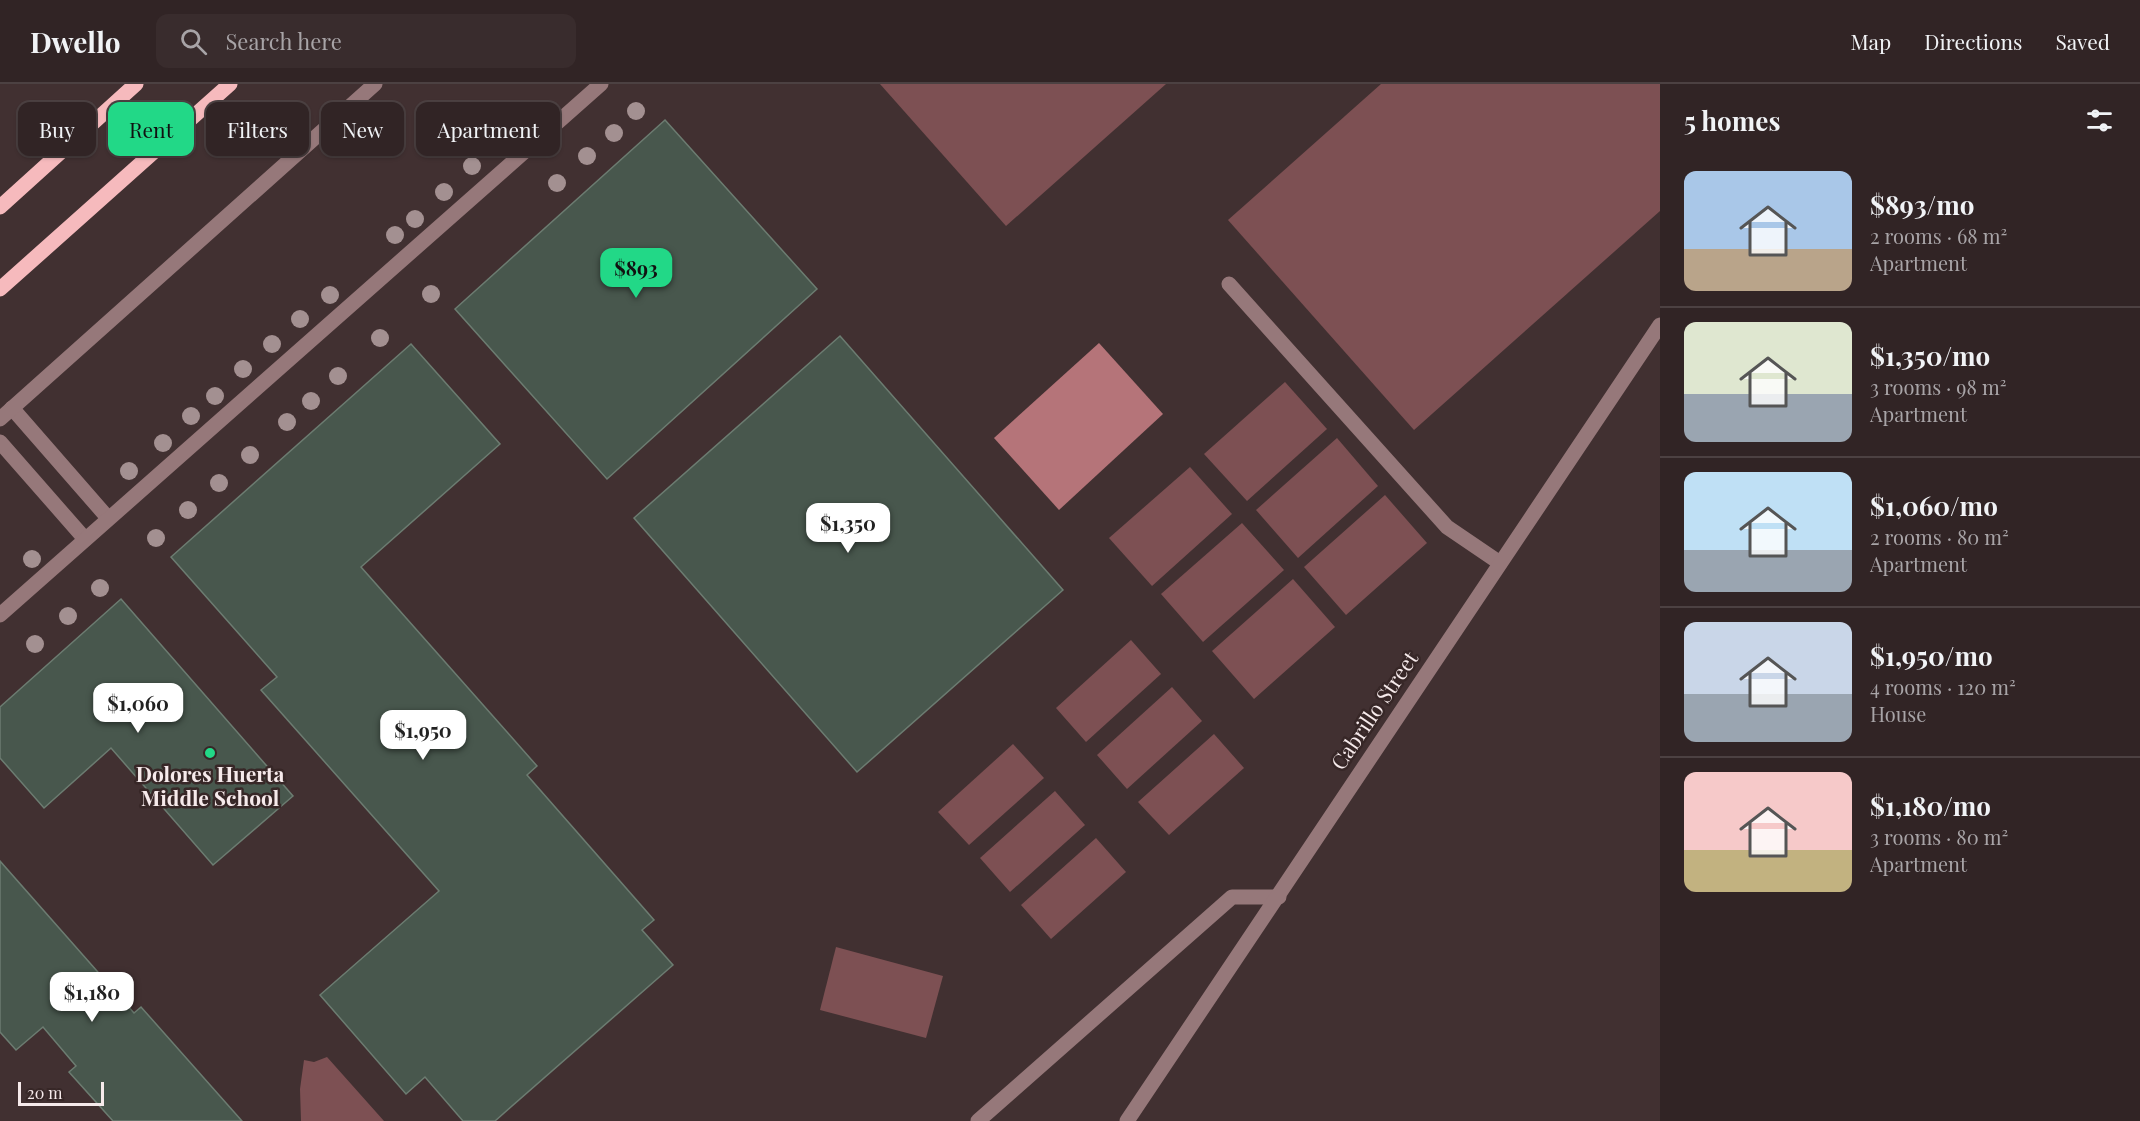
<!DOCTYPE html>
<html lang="en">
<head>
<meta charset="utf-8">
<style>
	body { margin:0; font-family:"Playfair Display",serif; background:#392c2d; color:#f1f3f6; height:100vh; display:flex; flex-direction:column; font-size:22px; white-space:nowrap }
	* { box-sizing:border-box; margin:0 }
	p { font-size:20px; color:#a8a4a7 }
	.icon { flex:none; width:33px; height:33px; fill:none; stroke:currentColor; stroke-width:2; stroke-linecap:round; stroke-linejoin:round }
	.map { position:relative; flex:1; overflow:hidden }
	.sheet { display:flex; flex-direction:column; background:#312425; width:480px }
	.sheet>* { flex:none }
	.banner { position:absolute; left:18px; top:18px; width:570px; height:54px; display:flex; gap:12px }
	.scale { position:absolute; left:18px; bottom:15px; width:86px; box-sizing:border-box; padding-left:6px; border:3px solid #f6eaeb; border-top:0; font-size:16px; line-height:21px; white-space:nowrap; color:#f6eaeb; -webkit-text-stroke:4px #372727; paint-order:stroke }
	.price { position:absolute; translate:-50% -51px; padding:0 14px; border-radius:12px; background:#fff; color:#222; font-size:20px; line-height:39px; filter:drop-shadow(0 2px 3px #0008) }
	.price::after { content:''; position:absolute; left:50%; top:36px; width:18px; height:14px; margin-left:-9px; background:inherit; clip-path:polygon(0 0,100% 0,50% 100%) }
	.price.on { background:#22d887; color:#111 }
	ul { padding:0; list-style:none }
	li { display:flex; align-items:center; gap:18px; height:150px; padding:0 24px }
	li+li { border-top:2px solid #4c4142 }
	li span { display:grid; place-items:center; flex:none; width:168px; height:120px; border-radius:12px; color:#555 }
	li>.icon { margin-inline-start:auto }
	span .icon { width:72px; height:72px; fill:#fffc; stroke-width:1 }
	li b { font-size:26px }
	h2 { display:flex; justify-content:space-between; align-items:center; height:72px; padding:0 24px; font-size:26px }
	.chip { padding:0 21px; border-radius:12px; background:#312425; box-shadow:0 2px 4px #0004,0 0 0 2px #4c4142; font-size:21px; line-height:54px }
	.chip.on { background:#22d887; color:#111 }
	header { display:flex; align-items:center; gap:36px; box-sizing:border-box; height:84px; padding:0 30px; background:#312425; border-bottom:2px solid #4c4142 }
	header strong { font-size:28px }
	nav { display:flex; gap:33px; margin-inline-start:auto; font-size:21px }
	.search { width:420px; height:54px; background:#392c2d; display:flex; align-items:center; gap:15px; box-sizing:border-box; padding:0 21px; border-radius:12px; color:#a8a4a7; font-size:22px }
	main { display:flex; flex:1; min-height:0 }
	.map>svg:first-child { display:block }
</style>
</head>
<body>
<header>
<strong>Dwello</strong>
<div class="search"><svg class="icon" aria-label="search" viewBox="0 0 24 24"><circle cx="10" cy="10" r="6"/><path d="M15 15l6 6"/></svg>Search here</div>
<nav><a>Map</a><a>Directions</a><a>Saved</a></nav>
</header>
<main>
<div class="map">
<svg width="1660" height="1037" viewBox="0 0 1660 1037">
	<rect width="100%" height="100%" fill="#413031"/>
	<g fill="#7d5053">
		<path d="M 880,0 L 1166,0 L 1006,142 Z"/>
		<path d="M 1381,0 L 1660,0 L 1660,127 L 1414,346 L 1228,136 Z"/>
		<path d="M 1285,298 L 1327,345 L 1247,417 L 1204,370 Z"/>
		<path d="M 1337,354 L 1378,402 L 1298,474 L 1256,426 Z"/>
		<path d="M 1190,383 L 1232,430 L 1152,502 L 1109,454 Z"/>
		<path d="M 1385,411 L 1427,459 L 1346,531 L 1304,483 Z"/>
		<path d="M 1242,439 L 1284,486 L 1203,558 L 1161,510 Z"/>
		<path d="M 1293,495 L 1335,543 L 1254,615 L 1212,567 Z"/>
		<path d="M 1131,556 L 1161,590 L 1086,658 L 1056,624 Z"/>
		<path d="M 1172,603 L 1202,637 L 1127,705 L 1097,671 Z"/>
		<path d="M 1214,650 L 1244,684 L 1169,751 L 1138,718 Z"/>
		<path d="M 1013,660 L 1044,694 L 969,761 L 938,728 Z"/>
		<path d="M 1055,707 L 1085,741 L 1010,808 L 980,774 Z"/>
		<path d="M 1096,754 L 1126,788 L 1051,855 L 1021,821 Z"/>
		<path d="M 836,863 L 943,892 L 926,954 L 820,926 Z"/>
		<path d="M 327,973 L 384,1037 L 301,1037 L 300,1005 L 304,976 L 314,978 Z"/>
	</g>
	<path fill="#b57479" d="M 1099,259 L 1163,330 L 1059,426 L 994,354 Z"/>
	<g fill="#48574d" stroke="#6c7c71" stroke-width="1.5">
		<path d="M 665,36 L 817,205 L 607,395 L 455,225 Z"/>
		<path d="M 840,252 L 1063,506 L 857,688 L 634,434 Z"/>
		<path d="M 411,260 L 500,360 L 361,483 L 537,682 L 527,691 L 654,836 L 642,846 L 673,881 L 495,1037 L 463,1037 L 425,993 L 406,1010 L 320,911 L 439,807 L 261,606 L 277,593 L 171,473 Z"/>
		<path d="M 121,515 L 293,712 L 213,781 L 111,664 L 44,724 L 0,674 L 0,623 Z"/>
		<path d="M 0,777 L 134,929 L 141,923 L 242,1037 L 113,1037 L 69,988 L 76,982 L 43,943 L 16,966 L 0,948 Z"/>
	</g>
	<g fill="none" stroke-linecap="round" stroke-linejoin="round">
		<g stroke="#96787a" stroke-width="15">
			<path d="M 1229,200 L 1447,443 L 1500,479"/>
			<path d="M 12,324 L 108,434"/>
			<path d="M 0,335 L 375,0"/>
			<path d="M 0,358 L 85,455"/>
			<path d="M 0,531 L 601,0"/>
			<path d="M 978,1037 L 1232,813 L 1279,813"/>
			<path d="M 1127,1037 L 1660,241"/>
		</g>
		<g stroke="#f6babd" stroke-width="15">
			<path d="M 0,123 L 136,0"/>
			<path d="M 0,205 L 230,0"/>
		</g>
	</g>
	<g fill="#a39091">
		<circle cx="636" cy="27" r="9"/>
		<circle cx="614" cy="49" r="9"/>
		<circle cx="503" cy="53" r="9"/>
		<circle cx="587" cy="72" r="9"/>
		<circle cx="472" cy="82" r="9"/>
		<circle cx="557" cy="99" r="9"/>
		<circle cx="444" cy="108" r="9"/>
		<circle cx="415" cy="135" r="9"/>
		<circle cx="395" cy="151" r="9"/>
		<circle cx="431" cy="210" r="9"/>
		<circle cx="330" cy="211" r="9"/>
		<circle cx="300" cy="235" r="9"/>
		<circle cx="380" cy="254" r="9"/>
		<circle cx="272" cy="260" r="9"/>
		<circle cx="243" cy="285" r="9"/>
		<circle cx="338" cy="292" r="9"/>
		<circle cx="215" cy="312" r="9"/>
		<circle cx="311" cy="317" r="9"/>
		<circle cx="191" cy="332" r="9"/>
		<circle cx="287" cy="338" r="9"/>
		<circle cx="163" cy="359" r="9"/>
		<circle cx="250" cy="371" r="9"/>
		<circle cx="129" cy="387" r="9"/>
		<circle cx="219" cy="399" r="9"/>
		<circle cx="188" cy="426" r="9"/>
		<circle cx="156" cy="454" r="9"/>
		<circle cx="32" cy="475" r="9"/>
		<circle cx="100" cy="504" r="9"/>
		<circle cx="68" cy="532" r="9"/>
		<circle cx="35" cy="560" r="9"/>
	</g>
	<circle fill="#22d887" stroke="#372727" stroke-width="2" cx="210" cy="669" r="6"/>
	<g text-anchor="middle" stroke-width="5" stroke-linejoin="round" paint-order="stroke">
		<g font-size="21" fill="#f6eaeb" stroke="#372727">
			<text transform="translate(1375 627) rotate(-56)" y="7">Cabrillo Street</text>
		</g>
		<g font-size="21" font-weight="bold" fill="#f6eaeb" stroke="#372727">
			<text x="210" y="698">Dolores Huerta<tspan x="210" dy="24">Middle School</tspan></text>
		</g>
	</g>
</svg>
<div class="scale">20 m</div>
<b class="price on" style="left:636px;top:215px">$893</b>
<b class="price" style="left:848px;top:470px">$1,350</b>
<b class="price" style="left:138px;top:650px">$1,060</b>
<b class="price" style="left:423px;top:677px">$1,950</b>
<b class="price" style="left:92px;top:939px">$1,180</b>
<div class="banner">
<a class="chip">Buy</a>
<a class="chip on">Rent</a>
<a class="chip">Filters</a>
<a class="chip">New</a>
<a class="chip">Apartment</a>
</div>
</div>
<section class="sheet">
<h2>5 homes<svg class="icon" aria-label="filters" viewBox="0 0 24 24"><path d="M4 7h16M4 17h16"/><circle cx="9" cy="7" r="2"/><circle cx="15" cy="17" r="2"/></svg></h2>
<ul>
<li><span style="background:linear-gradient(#a9c7e8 65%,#b9a48a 0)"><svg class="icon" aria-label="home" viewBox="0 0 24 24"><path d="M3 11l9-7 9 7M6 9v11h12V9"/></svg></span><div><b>$893/mo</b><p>2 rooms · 68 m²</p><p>Apartment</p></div></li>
<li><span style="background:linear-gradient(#dfe7d0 60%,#9aa5b1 0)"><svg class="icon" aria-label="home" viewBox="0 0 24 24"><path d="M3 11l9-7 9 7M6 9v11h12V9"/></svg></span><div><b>$1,350/mo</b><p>3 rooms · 98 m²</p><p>Apartment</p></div></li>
<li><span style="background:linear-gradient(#bfe0f5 65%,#9aa5b1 0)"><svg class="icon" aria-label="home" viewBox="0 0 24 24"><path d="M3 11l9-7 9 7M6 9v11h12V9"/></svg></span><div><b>$1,060/mo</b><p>2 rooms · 80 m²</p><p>Apartment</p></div></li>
<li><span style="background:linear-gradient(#c9d6e8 60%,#9aa5b1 0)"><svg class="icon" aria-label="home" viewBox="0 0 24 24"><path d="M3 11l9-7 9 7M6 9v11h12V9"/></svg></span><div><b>$1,950/mo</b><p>4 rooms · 120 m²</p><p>House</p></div></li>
<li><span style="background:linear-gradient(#f6c9c9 65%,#c2b280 0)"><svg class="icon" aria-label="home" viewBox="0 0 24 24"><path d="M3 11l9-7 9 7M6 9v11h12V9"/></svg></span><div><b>$1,180/mo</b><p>3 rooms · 80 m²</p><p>Apartment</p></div></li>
</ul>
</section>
</main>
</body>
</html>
